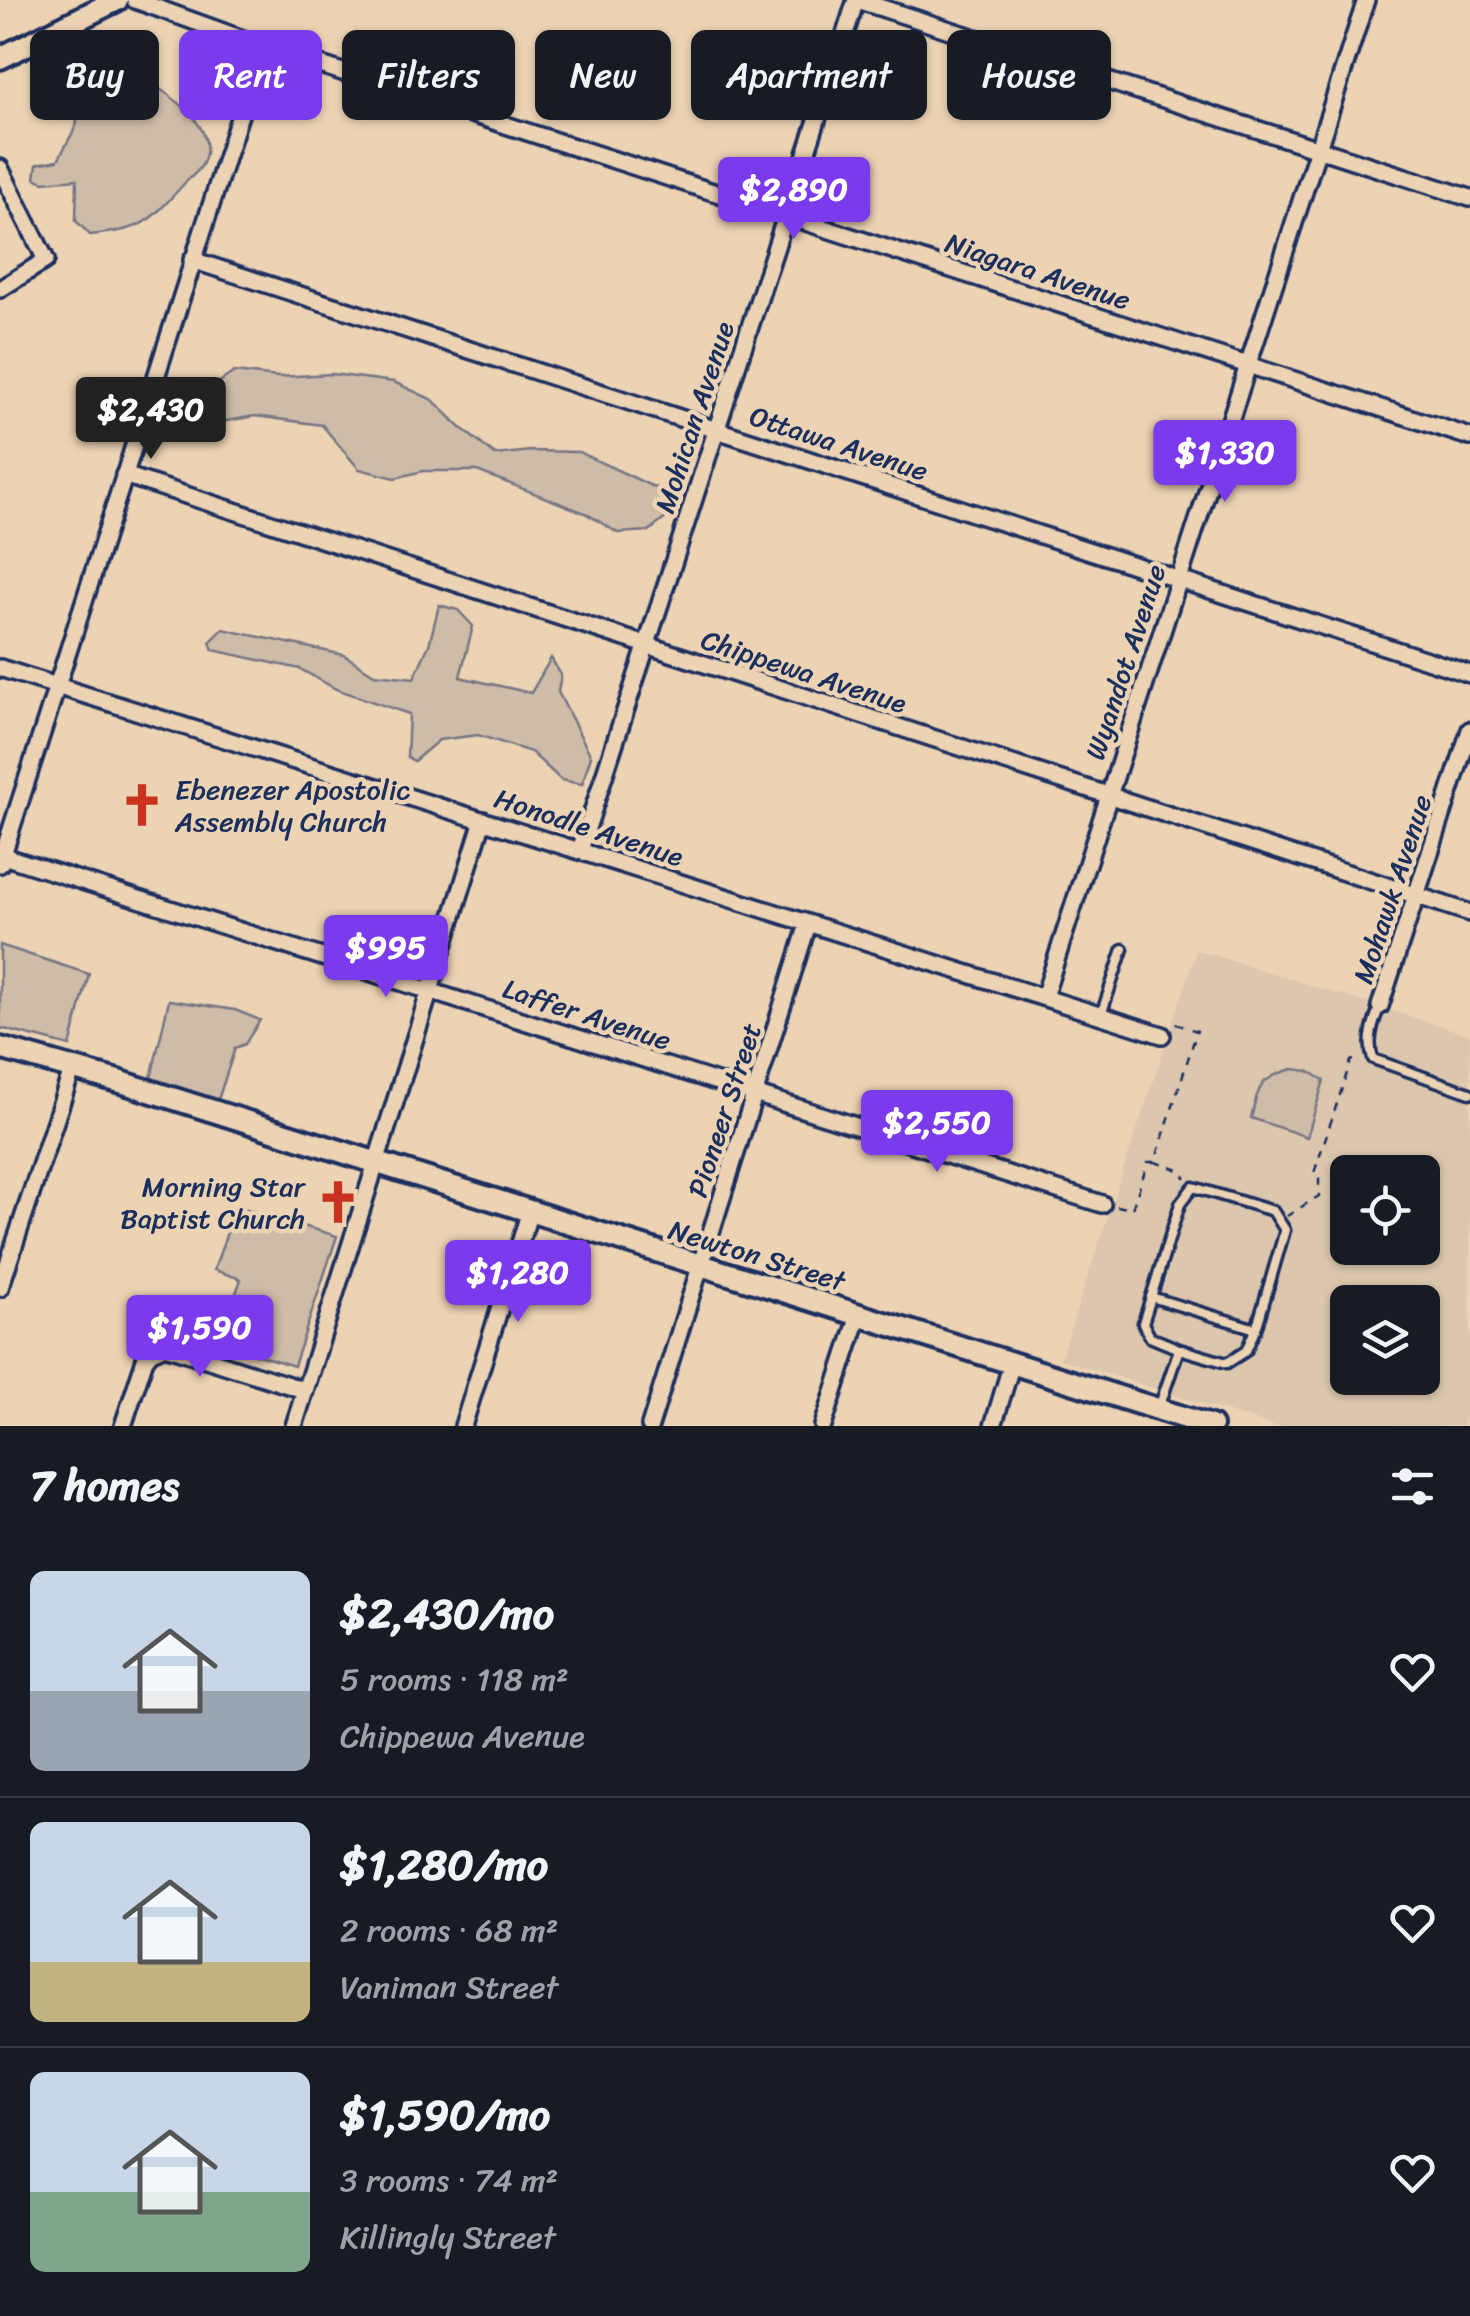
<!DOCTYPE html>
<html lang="en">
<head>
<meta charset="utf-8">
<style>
	body { margin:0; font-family:Sriracha,sans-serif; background:#20242c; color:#f1f3f6; height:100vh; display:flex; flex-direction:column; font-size:38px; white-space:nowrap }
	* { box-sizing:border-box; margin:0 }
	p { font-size:32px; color:#9ea1a6 }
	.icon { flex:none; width:55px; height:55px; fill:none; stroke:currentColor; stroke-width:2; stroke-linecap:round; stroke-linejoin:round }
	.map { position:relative; height:1426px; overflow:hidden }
	.sheet { display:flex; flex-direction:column; background:#171b24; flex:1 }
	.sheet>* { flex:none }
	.hud { position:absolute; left:30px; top:30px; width:1410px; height:90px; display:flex; gap:20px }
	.buttons { position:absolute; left:1330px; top:1155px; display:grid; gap:20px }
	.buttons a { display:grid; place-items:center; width:110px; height:110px; border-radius:15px; background:#171b24; box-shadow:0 2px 8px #0004; font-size:50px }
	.price { position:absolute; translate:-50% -85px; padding:0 22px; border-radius:10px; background:#7c3aed; color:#fff; font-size:32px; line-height:65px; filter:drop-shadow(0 2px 5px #0008) }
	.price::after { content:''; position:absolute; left:50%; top:60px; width:30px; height:22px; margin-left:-15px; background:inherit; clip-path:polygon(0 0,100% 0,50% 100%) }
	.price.selected { background:#222; color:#fff }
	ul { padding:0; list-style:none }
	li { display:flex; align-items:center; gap:30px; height:250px; padding:0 30px }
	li+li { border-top:2px solid #363941 }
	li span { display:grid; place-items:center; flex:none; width:280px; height:200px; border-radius:15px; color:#555 }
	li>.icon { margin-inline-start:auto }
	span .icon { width:120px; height:120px; fill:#fffc; stroke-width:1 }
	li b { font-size:42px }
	h2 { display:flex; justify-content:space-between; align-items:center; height:120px; padding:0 30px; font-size:42px }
	.pill { padding:0 35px; border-radius:15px; background:#171b24; box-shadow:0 2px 8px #0004; font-size:35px; line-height:90px }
	.pill.selected { background:#7c3aed; color:#fff }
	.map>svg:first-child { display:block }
</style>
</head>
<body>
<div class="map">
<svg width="1470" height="1426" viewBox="0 0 1470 1426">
	<rect width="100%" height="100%" fill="#ecd3b4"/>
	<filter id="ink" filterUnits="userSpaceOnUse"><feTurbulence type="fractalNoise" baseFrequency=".01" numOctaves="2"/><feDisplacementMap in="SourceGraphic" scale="20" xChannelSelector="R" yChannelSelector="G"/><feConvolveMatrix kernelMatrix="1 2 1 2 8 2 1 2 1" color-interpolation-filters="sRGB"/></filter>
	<g filter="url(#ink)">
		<path fill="#dcc7ae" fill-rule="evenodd" d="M 1197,950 L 1470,1035 L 1470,1403 L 1462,1426 L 1273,1426 L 1060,1359 ZM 1348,1172 L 1422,1172 L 1422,1248 L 1348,1248 ZM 1348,1302 L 1422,1302 L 1422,1378 L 1348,1378 Z"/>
		<g fill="#cebba8" stroke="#747583" stroke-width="2.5">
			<path d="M 103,44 L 142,51 L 145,80 C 170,94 220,127 203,163 C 200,171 188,179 182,186 C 148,224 142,230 90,235 L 76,221 L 77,179 L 43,182 L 35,178 L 37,164 L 58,160 L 76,126 L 83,94 L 97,73 Z"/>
			<path d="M 234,372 L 278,377 L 332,374 L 394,382 L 433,400 L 460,427 L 495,455 L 530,451 L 579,452 L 675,497 L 667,517 L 649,531 L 618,533 L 585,513 L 477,471 L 423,471 L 395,478 L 359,469 L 322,425 L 255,416 L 221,422 L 198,421 L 201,395 Z"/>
			<path d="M 439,605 L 458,610 L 473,626 L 460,677 L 531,693 L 551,658 L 561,675 L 558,692 L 591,756 L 582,784 L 561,780 L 531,752 L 478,735 L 439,740 L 414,761 L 407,757 L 409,714 L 336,689 L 300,669 L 213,650 L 210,642 L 223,629 L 344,655 L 374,674 L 414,678 L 429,645 Z"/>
			<path d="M 0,945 L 89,974 L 70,1046 L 0,1028 Z"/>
			<path d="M 169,1000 L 235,1010 L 260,1020 L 245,1044 L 235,1048 L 218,1100 L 151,1078 Z"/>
			<path d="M 1293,1069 L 1308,1071 L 1324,1080 L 1307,1137 L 1251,1118 C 1259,1086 1259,1078 1293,1069 Z"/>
			<path d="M 236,1206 L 337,1236 L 294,1366 L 219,1343 L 241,1279 L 214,1270 Z"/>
		</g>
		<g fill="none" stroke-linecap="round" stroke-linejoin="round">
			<g stroke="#1b2f5e" stroke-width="15">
				<g id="service">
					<path d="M 1380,1006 C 1373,1023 1367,1041 1373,1059 L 1470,1093"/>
					<path d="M 1101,1015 L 1123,949"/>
					<path d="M 1151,1297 L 1256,1329"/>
					<path d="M 1160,1405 L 1179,1349 L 1227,1363 L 1246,1351 L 1258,1323 L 1285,1230 L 1273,1211 L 1193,1187 L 1180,1204 L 1143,1323 L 1150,1337 L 1179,1349"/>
				</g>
			</g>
			<g stroke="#1b2f5e" stroke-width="22">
				<g id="minor">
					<path d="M 135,0 L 262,46 L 1470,437"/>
					<path d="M 857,0 L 1470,198"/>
					<path d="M 0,168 L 46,260 L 0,289"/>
					<path d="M 192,260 L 1470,674"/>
					<path d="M 124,475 L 1470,913"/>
					<path d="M 0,668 L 1162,1035"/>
					<path d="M 580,850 L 856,0"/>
					<path d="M 0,855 L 1102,1204"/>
					<path d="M 0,864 L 262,46"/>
					<path d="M 1044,997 L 1366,0"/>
					<path d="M 1380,1006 L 1470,730"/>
					<path d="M 0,1288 L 73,1067"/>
					<path d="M 123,1426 L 145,1359 L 151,1352 L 165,1346 L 304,1390"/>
					<path d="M 294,1426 L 483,820"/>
					<path d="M 463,1426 L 530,1211"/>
					<path d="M 650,1426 L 808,924"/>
					<path d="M 823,1426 L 859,1315"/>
					<path d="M 993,1426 L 1012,1363"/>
				</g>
			</g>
			<g stroke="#1b2f5e" stroke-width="28">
				<g id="tertiary">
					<path d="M 0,58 L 117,0"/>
					<path d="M 0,1048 L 121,1082 L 1211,1426"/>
				</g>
			</g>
			<g stroke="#1b2f5e" stroke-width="2.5" stroke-dasharray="8 8" stroke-linecap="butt">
				<path d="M 1155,1162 L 1179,1170 L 1186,1178"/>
				<path d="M 1117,1206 L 1132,1209 L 1148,1162 L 1155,1162 L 1197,1031 L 1173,1023"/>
				<path d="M 1287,1216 L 1319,1196 L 1319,1178 L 1314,1173 L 1351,1061 L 1361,1057"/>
			</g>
			<use href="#service" stroke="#ecd3b4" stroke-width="8"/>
			<use href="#minor" stroke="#ecd3b4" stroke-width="15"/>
			<use href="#tertiary" stroke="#ecd3b4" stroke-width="20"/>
		</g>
	</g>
	<defs>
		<g id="church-bare" transform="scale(3.45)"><path d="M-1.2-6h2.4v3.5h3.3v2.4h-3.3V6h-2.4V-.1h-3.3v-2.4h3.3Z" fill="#c8321e" stroke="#ecd3b4" stroke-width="2.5" paint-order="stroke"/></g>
	</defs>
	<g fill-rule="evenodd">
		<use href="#church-bare" x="142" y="805"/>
		<use href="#church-bare" x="338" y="1202"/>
	</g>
	<g text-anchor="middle" stroke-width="9" stroke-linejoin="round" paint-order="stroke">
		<g font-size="28" fill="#1b2f5e" stroke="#ecd3b4">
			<text transform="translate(1038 271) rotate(18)" y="10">Niagara Avenue</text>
			<text transform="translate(694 417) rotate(-72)" y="10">Mohican Avenue</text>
			<text transform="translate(839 443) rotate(18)" y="10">Ottawa Avenue</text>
			<text transform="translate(1125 662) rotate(-72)" y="10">Wyandot Avenue</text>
			<text transform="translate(804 671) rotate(18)" y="10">Chippewa Avenue</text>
			<text transform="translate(589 827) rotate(18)" y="10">Honodle Avenue</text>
			<text transform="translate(1392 889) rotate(-72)" y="10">Mohawk Avenue</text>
			<text transform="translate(587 1014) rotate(18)" y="10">Laffer Avenue</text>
			<text transform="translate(724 1110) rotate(-72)" y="10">Pioneer Street</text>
			<text transform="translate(757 1255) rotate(17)" y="10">Newton Street</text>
		</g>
		<g font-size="28" fill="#1b2f5e" stroke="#ecd3b4" text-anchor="start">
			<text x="175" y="799">Ebenezer Apostolic<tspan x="175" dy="32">Assembly Church</tspan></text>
			<text x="305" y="1196" text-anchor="end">Morning Star<tspan x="305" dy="32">Baptist Church</tspan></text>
		</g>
	</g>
</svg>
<div class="buttons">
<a><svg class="icon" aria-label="locate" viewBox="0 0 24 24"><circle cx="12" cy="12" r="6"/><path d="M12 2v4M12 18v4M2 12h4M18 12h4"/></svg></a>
<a><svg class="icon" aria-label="layers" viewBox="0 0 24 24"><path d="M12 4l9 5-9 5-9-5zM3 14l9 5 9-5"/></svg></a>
</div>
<b class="price" style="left:794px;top:242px">$2,890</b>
<b class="price selected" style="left:151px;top:462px">$2,430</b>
<b class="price" style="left:1225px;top:505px">$1,330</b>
<b class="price" style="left:386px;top:1000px">$995</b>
<b class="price" style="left:937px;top:1175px">$2,550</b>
<b class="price" style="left:518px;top:1325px">$1,280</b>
<b class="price" style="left:200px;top:1380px">$1,590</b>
<div class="hud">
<a class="pill">Buy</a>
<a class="pill selected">Rent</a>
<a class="pill">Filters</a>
<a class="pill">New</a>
<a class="pill">Apartment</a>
<a class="pill">House</a>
</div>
</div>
<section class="sheet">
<h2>7 homes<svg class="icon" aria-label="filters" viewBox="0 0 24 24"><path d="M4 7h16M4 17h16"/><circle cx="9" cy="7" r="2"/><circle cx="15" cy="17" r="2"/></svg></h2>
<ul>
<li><span style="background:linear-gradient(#c9d6e8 60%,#9aa5b1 0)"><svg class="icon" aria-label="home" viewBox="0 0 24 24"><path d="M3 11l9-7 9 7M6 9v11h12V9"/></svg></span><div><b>$2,430/mo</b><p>5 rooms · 118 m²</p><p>Chippewa Avenue</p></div><svg class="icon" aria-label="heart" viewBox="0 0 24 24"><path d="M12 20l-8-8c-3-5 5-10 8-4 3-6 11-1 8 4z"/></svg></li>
<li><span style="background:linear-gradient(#c9d6e8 70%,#c2b280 0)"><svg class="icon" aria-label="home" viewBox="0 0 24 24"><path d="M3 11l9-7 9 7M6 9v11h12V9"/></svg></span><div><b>$1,280/mo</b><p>2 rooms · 68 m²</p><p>Vaniman Street</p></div><svg class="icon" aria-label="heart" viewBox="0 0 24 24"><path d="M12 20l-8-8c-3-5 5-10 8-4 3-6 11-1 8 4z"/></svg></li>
<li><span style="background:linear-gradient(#c9d6e8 60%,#7fa58c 0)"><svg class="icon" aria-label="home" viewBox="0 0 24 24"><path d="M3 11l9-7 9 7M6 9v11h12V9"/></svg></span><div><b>$1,590/mo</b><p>3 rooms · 74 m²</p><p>Killingly Street</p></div><svg class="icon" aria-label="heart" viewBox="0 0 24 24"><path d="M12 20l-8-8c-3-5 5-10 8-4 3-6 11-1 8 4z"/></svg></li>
</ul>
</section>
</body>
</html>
